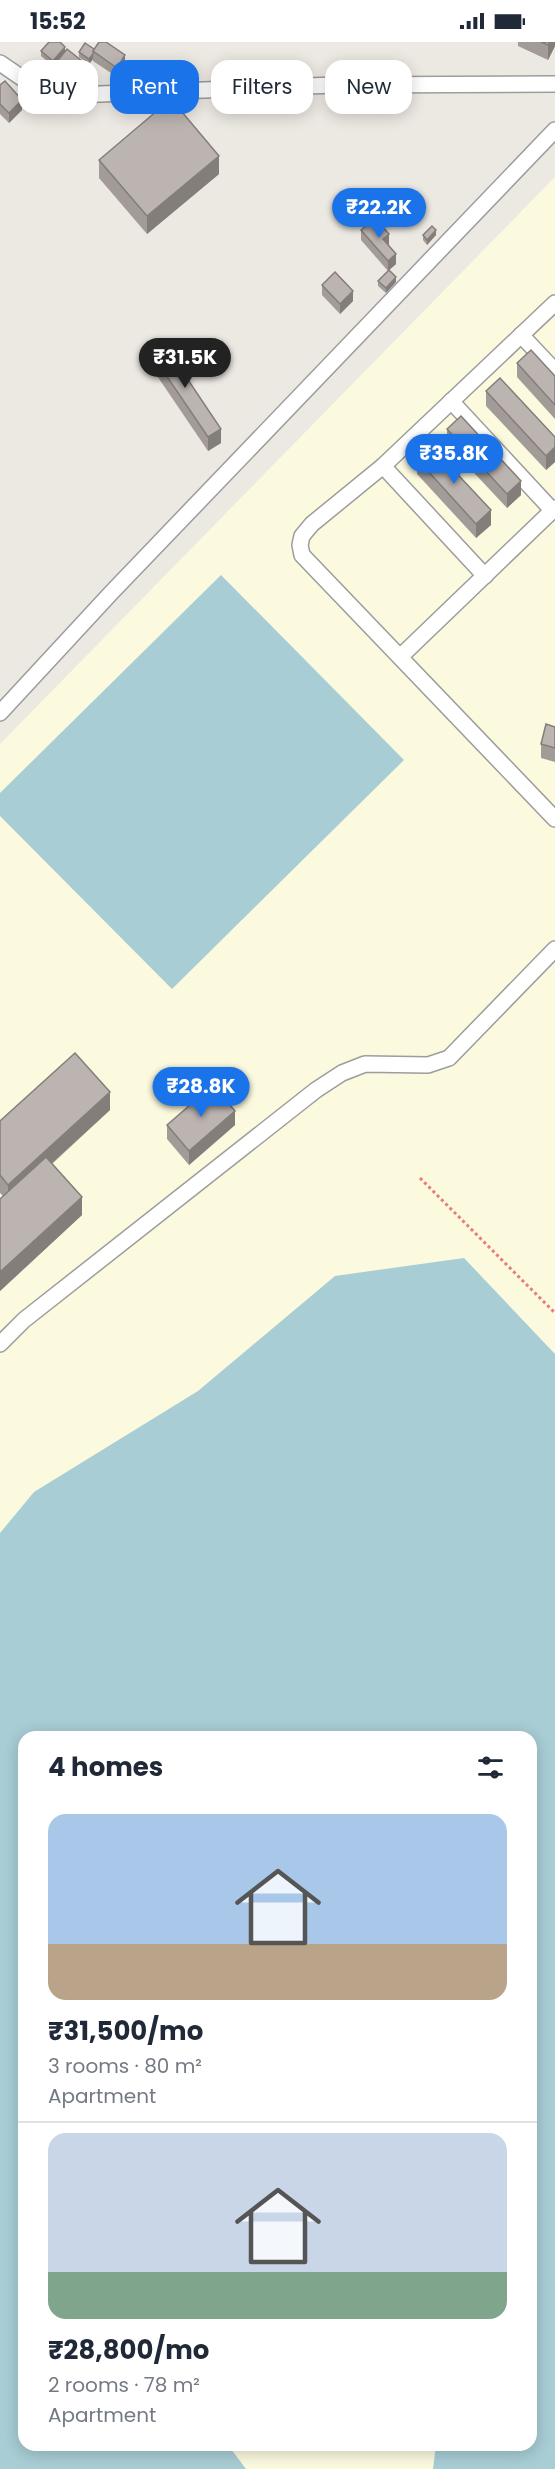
<!DOCTYPE html>
<html lang="en">
<head>
<meta charset="utf-8">
<style>
	body { margin:0; font-family:Poppins,sans-serif; background:#f2f2f3; color:#1f2937; height:100vh; display:flex; flex-direction:column; font-size:22px; white-space:nowrap }
	* { box-sizing:border-box; margin:0 }
	p { font-size:20px; color:#747a83 }
	.icon { flex:none; width:33px; height:33px; fill:none; stroke:currentColor; stroke-width:2; stroke-linecap:round; stroke-linejoin:round }
	.map { position:relative; flex:1; overflow:hidden }
	.details { position:absolute; left:18px; top:1689px; width:519px; height:720px; display:flex; flex-direction:column; background:#fff; border-radius:18px; box-shadow:0 3px 15px #0003 }
	.details>* { flex:none }
	.banner { position:absolute; left:18px; top:18px; width:519px; height:54px; display:flex; gap:12px }
	.price { position:absolute; translate:-50% -51px; padding:0 14px; border-radius:21px; background:#1a73e8; color:#fff; font-size:20px; line-height:39px; filter:drop-shadow(0 2px 3px #0008) }
	.price::after { content:''; position:absolute; left:50%; top:36px; width:18px; height:14px; margin-left:-9px; background:inherit; clip-path:polygon(0 0,100% 0,50% 100%) }
	.price.on { background:#222; color:#fff }
	ul { padding:0; list-style:none }
	li { display:grid; align-content:center; gap:12px; height:318px; padding:0 30px }
	li+li { border-top:2px solid #e0e1e3 }
	li span { display:grid; place-items:center; height:186px; border-radius:18px; color:#555 }
	li>.icon { margin-inline-start:auto }
	span .icon { width:108px; height:108px; fill:#fffc; stroke-width:1 }
	li b { font-size:26px }
	h2 { display:flex; justify-content:space-between; align-items:center; height:72px; padding:0 30px; font-size:26px }
	.pill { padding:0 21px; border-radius:18px; background:#fff; box-shadow:0 3px 15px #0003; font-size:21px; line-height:54px }
	.pill.on { background:#1a73e8; color:#fff }
	.status { display:flex; justify-content:space-between; align-items:center; height:42px; padding:0 30px; background:#fff; direction:ltr }
	.status svg { height:16px; fill:currentColor }
	.map>svg:first-child { display:block }
</style>
</head>
<body>
<div class="status"><b>15:52</b><svg viewBox="0 0 49 12"><path d="M0 12V9h3v3zM5 12V6h3v6zM10 12V3h3v9zM15 12V0h3v12zM26 1h20v11H26zM47 4h2v5h-2z"/></svg></div>
<div class="map">
<svg width="555" height="2427" viewBox="0 0 555 2427">
	<rect width="100%" height="100%" fill="#ece9e3"/>
	<path fill="#fbf9de" fill-rule="evenodd" d="M 555,135 L 555,2427 L 0,2427 L 0,702 ZM 24,1695 L 531,1695 L 531,2403 L 24,2403 Z"/>
	<g fill="#a8cdd5">
		<path d="M 221,533 L 404,718 L 172,947 L 0,774 L 0,751 Z"/>
		<path d="M 464,1216 L 555,1312 L 555,2427 L 433,2427 L 436,2403 L 531,2403 L 531,1695 L 24,1695 L 24,2403 L 228,2403 L 246,2427 L 0,2427 L 0,1491 L 34,1450 L 198,1349 L 335,1234 Z"/>
	</g>
	<g fill="none" stroke-linecap="round" stroke-linejoin="round">
		<g stroke="#9d9d9d" stroke-width="18">
			<g id="street">
				<path d="M 0,21 L 38,47 L 74,53 L 335,43 L 555,42"/>
				<path d="M 555,261 L 383,424 L 312,482 L 302,494 L 300,503 L 302,513 L 555,777"/>
				<path d="M 521,293 L 555,329"/>
				<path d="M 451,359 L 553,469"/>
				<path d="M 383,424 L 485,534"/>
				<path d="M 400,615 L 555,466"/>
				<path d="M 0,671 L 111,551 L 555,88"/>
				<path d="M 0,1302 L 24,1278 L 316,1048 L 342,1031 L 365,1022 L 428,1023 L 449,1016 L 555,907"/>
			</g>
		</g>
		<path stroke="#e97d78" stroke-width="3" stroke-dasharray="3 3" stroke-linecap="butt" d="M 420,1136 L 555,1271"/>
		<use href="#street" stroke="#fff" stroke-width="15"/>
	</g>
	<g fill="#a29b97">
		<path d="M 518,0 L 555,0 L 555,4 L 548,18 L 518,4 Z"/>
		<path d="M 94,7 L 125,23 L 117,35 L 93,19 L 93,17 L 89,22 L 79,15 L 79,10 Z"/>
		<path d="M 41,9 L 65,9 L 82,24 L 72,35 L 58,23 L 58,19 L 53,24 L 41,14 Z"/>
		<path d="M 0,43 L 22,68 L 9,81 L 0,72 Z"/>
		<path d="M 99,118 L 219,132 L 147,192 L 99,136 Z"/>
		<path d="M 361,188 L 389,202 L 388,203 L 396,222 L 388,229 L 361,198 Z"/>
		<path d="M 423,193 L 436,193 L 427,203 L 423,198 Z"/>
		<path d="M 378,239 L 396,240 L 386,251 L 378,244 Z"/>
		<path d="M 322,243 L 353,259 L 340,272 L 322,253 Z"/>
		<path d="M 149,308 L 221,401 L 208,409 L 149,322 Z"/>
		<path d="M 517,321 L 555,334 L 555,377 L 517,335 Z"/>
		<path d="M 486,349 L 555,395 L 555,420 L 546,428 L 486,364 Z"/>
		<path d="M 447,387 L 521,453 L 507,466 L 447,402 Z"/>
		<path d="M 417,417 L 491,483 L 476,496 L 417,432 Z"/>
		<path d="M 555,685 L 555,720 L 541,716 L 541,702 Z"/>
		<path d="M 110,1068 L 52,1122 L 82,1173 L 0,1249 L 0,1157 L 3,1154 L 0,1151 L 0,1079 Z"/>
		<path d="M 167,1083 L 235,1083 L 189,1123 L 167,1097 Z"/>
	</g>
	<g fill="#847e7b">
		<path d="M 550,0 L 555,0 L 555,4 L 548,18 L 548,3 Z"/>
		<path d="M 65,5 L 65,10 L 53,24 L 53,19 Z"/>
		<path d="M 93,12 L 93,17 L 89,22 L 89,17 Z"/>
		<path d="M 125,13 L 125,23 L 117,35 L 117,26 Z"/>
		<path d="M 82,19 L 82,24 L 72,35 L 72,30 Z"/>
		<path d="M 22,58 L 22,68 L 9,81 L 9,71 Z"/>
		<path d="M 219,114 L 219,132 L 147,192 L 147,174 Z"/>
		<path d="M 436,188 L 436,193 L 427,203 L 427,198 Z"/>
		<path d="M 389,192 L 389,202 L 383,207 L 383,197 Z"/>
		<path d="M 396,212 L 396,222 L 388,229 L 388,219 Z"/>
		<path d="M 396,235 L 396,240 L 386,251 L 386,246 Z"/>
		<path d="M 353,249 L 353,259 L 340,272 L 340,262 Z"/>
		<path d="M 221,387 L 221,401 L 208,409 L 208,395 Z"/>
		<path d="M 555,405 L 555,420 L 546,428 L 546,414 Z"/>
		<path d="M 521,439 L 521,453 L 507,466 L 507,452 Z"/>
		<path d="M 491,468 L 491,483 L 476,496 L 476,482 Z"/>
		<path d="M 110,1050 L 110,1068 L 8,1161 L 8,1143 Z"/>
		<path d="M 235,1069 L 235,1083 L 189,1123 L 189,1109 Z"/>
		<path d="M 82,1155 L 82,1173 L 0,1249 L 0,1230 Z"/>
	</g>
	<g fill="#bcb4b0" stroke="#847e7b" stroke-width="1.5">
		<path d="M 49,0 L 60,0 L 65,5 L 53,19 L 41,9 Z"/>
		<path d="M 99,0 L 106,0 L 125,13 L 117,26 L 93,9 Z"/>
		<path d="M 541,0 L 550,0 L 548,3 Z"/>
		<path d="M 85,1 L 94,7 L 93,9 L 93,12 L 89,17 L 79,10 Z"/>
		<path d="M 67,7 L 82,19 L 72,30 L 58,18 Z"/>
		<path d="M 5,39 L 22,58 L 9,71 L 0,62 L 0,43 Z"/>
		<path d="M 171,57 L 219,114 L 147,174 L 99,118 Z"/>
		<path d="M 375,177 L 389,192 L 383,197 L 396,212 L 388,219 L 361,188 Z"/>
		<path d="M 432,184 L 436,188 L 427,198 L 423,193 Z"/>
		<path d="M 389,228 L 396,235 L 386,246 L 378,239 Z"/>
		<path d="M 335,230 L 353,249 L 340,262 L 322,243 Z"/>
		<path d="M 162,299 L 221,387 L 208,395 L 149,308 Z"/>
		<path d="M 531,308 L 555,334 L 555,363 L 517,321 Z"/>
		<path d="M 500,336 L 555,395 L 555,405 L 546,414 L 486,349 Z"/>
		<path d="M 461,374 L 521,439 L 507,452 L 447,387 Z"/>
		<path d="M 431,404 L 491,468 L 476,482 L 417,417 Z"/>
		<path d="M 546,682 L 555,685 L 555,706 L 541,702 Z"/>
		<path d="M 75,1011 L 110,1050 L 8,1143 L 0,1133 L 0,1079 Z"/>
		<path d="M 213,1043 L 235,1069 L 189,1109 L 167,1083 Z"/>
		<path d="M 46,1115 L 82,1155 L 0,1230 L 0,1157 Z"/>
	</g>
</svg>
<b class="price" style="left:379px;top:197px">₹22.2K</b>
<b class="price on" style="left:185px;top:347px">₹31.5K</b>
<b class="price" style="left:454px;top:443px">₹35.8K</b>
<b class="price" style="left:201px;top:1076px">₹28.8K</b>
<div class="banner">
<a class="pill">Buy</a>
<a class="pill on">Rent</a>
<a class="pill">Filters</a>
<a class="pill">New</a>
</div>
<section class="details">
<h2>4 homes<svg class="icon" aria-label="filters" viewBox="0 0 24 24"><path d="M4 7h16M4 17h16"/><circle cx="9" cy="7" r="2"/><circle cx="15" cy="17" r="2"/></svg></h2>
<ul>
<li><span style="background:linear-gradient(#a9c7e8 70%,#b9a48a 0)"><svg class="icon" aria-label="home" viewBox="0 0 24 24"><path d="M3 11l9-7 9 7M6 9v11h12V9"/></svg></span><div><b>₹31,500/mo</b><p>3 rooms · 80 m²</p><p>Apartment</p></div></li>
<li><span style="background:linear-gradient(#c9d6e8 75%,#7fa58c 0)"><svg class="icon" aria-label="home" viewBox="0 0 24 24"><path d="M3 11l9-7 9 7M6 9v11h12V9"/></svg></span><div><b>₹28,800/mo</b><p>2 rooms · 78 m²</p><p>Apartment</p></div></li>
</ul>
</section>
</div>
</body>
</html>
